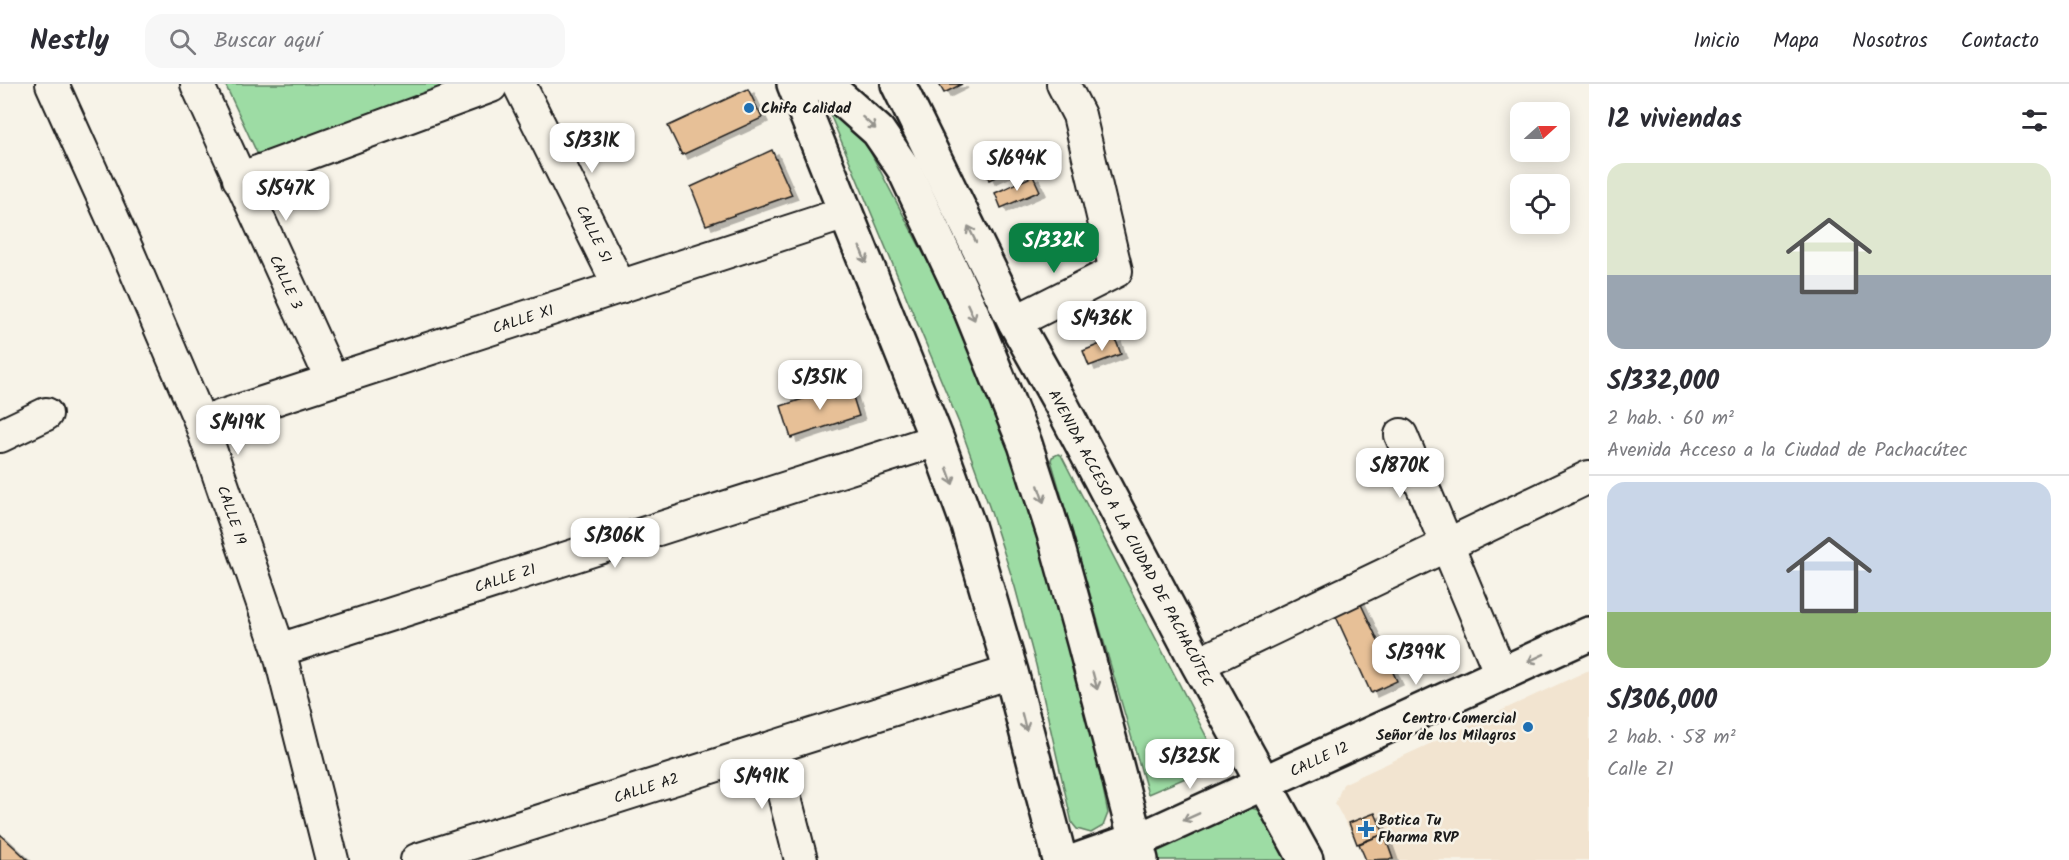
<!DOCTYPE html>
<html lang="es">
<head>
<meta charset="utf-8">
<style>
	body { margin:0; font-family:Kalam,sans-serif; background:#f7f7f7; color:#2b2b33; height:100vh; display:flex; flex-direction:column; font-size:22px; white-space:nowrap }
	* { box-sizing:border-box; margin:0 }
	p { font-size:20px; color:#7c7c81 }
	.icon { flex:none; width:33px; height:33px; fill:none; stroke:currentColor; stroke-width:2; stroke-linecap:round; stroke-linejoin:round }
	.map { position:relative; flex:1; overflow:hidden }
	.sheet { display:flex; flex-direction:column; background:#fff; width:480px }
	.sheet>* { flex:none }
	.needle { width:39px; rotate:69deg }
	.fabs { position:absolute; left:1510px; top:18px; display:grid; gap:12px }
	.fabs a { display:grid; place-items:center; width:60px; height:60px; border-radius:12px; background:#fff; box-shadow:0 3px 15px #0003; font-size:30px }
	.price { position:absolute; translate:-50% -51px; padding:0 14px; border-radius:12px; background:#fff; color:#222; font-size:20px; line-height:39px; filter:drop-shadow(0 2px 3px #0008) }
	.price::after { content:''; position:absolute; left:50%; top:36px; width:18px; height:14px; margin-left:-9px; background:inherit; clip-path:polygon(0 0,100% 0,50% 100%) }
	.price.active { background:#0b8043; color:#fff }
	ul { padding:0; list-style:none }
	li { display:grid; align-content:center; gap:12px; height:318px; padding:0 18px }
	li+li { border-top:2px solid #e1e1e2 }
	li span { display:grid; place-items:center; height:186px; border-radius:18px; color:#555 }
	li>.icon { margin-inline-start:auto }
	span .icon { width:108px; height:108px; fill:#fffc; stroke-width:1 }
	li b { font-size:26px }
	h2 { display:flex; justify-content:space-between; align-items:center; height:72px; padding:0 18px; font-size:26px }
	header { display:flex; align-items:center; gap:36px; box-sizing:border-box; height:84px; padding:0 30px; background:#fff; border-bottom:2px solid #e1e1e2 }
	header strong { font-size:28px }
	nav { display:flex; gap:33px; margin-inline-start:auto; font-size:21px }
	.search { width:420px; height:54px; background:#f7f7f7; display:flex; align-items:center; gap:15px; box-sizing:border-box; padding:0 21px; border-radius:18px; color:#7c7c81; font-size:22px }
	main { display:flex; flex:1; min-height:0 }
	.map>svg:first-child { display:block }
</style>
</head>
<body>
<header>
<strong>Nestly</strong>
<div class="search"><svg class="icon" aria-label="search" viewBox="0 0 24 24"><circle cx="10" cy="10" r="6"/><path d="M15 15l6 6"/></svg>Buscar aquí</div>
<nav><a>Inicio</a><a>Mapa</a><a>Nosotros</a><a>Contacto</a></nav>
</header>
<main>
<div class="map">
<svg width="1589" height="776" viewBox="0 0 1589 776">
	<defs>
		<filter id="shadow"><feDropShadow dx="6" dy="4" stdDeviation="0" flood-color="#0004"/></filter>
	</defs>
	<rect width="100%" height="100%" fill="#f7f3e8"/>
	<filter id="ink" filterUnits="userSpaceOnUse"><feTurbulence type="fractalNoise" baseFrequency=".0167" numOctaves="2"/><feDisplacementMap in="SourceGraphic" scale="12" xChannelSelector="R" yChannelSelector="G"/><feConvolveMatrix kernelMatrix="1 2 1 2 8 2 1 2 1" color-interpolation-filters="sRGB"/></filter>
	<g filter="url(#ink)">
		<path fill="#f2e4d0" d="M 1589,586 L 1589,776 L 1367,776 L 1335,720 L 1343,700 Z"/>
		<g fill="#9ddca4" stroke="#5c7c60" stroke-width="1.5">
			<path d="M 225,0 L 459,0 L 258,71 Z"/>
			<path d="M 822,11 L 863,54 L 932,186 L 968,263 L 1000,341 L 1028,417 L 1052,494 L 1092,650 L 1108,729 L 1103,742 L 1091,749 L 1077,745 L 1072,739 L 1036,581 L 1015,503 L 990,425 L 959,339 Z"/>
			<path d="M 1058,370 L 1061,371 L 1218,675 L 1214,682 L 1148,710 L 1051,376 L 1052,373 Z"/>
			<path d="M 1248,723 L 1258,726 L 1286,776 L 1152,776 L 1152,767 Z"/>
		</g>
		<g fill="#e7c097" stroke="#1c1c1c" stroke-width="1.5" filter="url(#shadow)">
			<path d="M 939,0 L 962,0 L 944,9 Z"/>
			<path d="M 748,5 L 762,34 L 682,71 L 668,42 Z"/>
			<path d="M 772,66 L 792,111 L 706,141 L 691,103 Z"/>
			<path d="M 1023,69 L 1027,79 L 989,96 L 985,85 Z"/>
			<path d="M 1033,92 L 1040,107 L 1001,124 L 995,109 Z"/>
			<path d="M 1115,254 L 1121,270 L 1089,282 L 1083,267 Z"/>
			<path d="M 849,300 L 859,332 L 791,354 L 781,322 Z"/>
			<path d="M 1358,514 L 1397,597 L 1371,609 L 1333,526 Z"/>
			<path d="M 1375,729 L 1384,750 L 1357,760 L 1349,739 Z"/>
			<path d="M 0,750 L 28,776 L 0,776 Z"/>
			<path d="M 1384,750 L 1393,775 L 1366,776 L 1359,760 Z"/>
		</g>
		<g fill="none" stroke-linecap="round" stroke-linejoin="round">
			<g stroke="#1c1c1c" stroke-width="36">
				<g id="street">
					<path d="M 52,0 L 127,166 L 201,339 L 279,566 L 332,776"/>
					<path d="M 197,0 L 332,296"/>
					<path d="M 519,0 L 620,203"/>
					<path d="M 239,95 L 491,2"/>
					<path d="M 1015,238 L 1116,187 L 1079,31 L 1063,0"/>
					<path d="M 201,339 L 846,129"/>
					<path d="M 1401,351 L 1501,590"/>
					<path d="M 0,352 L 46,330"/>
					<path d="M 279,566 L 937,356"/>
					<path d="M 1198,580 L 1589,393"/>
					<path d="M 772,664 L 801,776"/>
					<path d="M 417,776 L 1011,588"/>
				</g>
			</g>
			<g stroke="#1c1c1c" stroke-width="38">
				<g id="secondary">
					<path d="M 794,0 L 937,356 L 968,441 L 1011,588 L 1060,776"/>
					<path d="M 825,0 L 878,47 L 904,85 L 971,227 L 1025,360 L 1055,453 L 1084,558 L 1141,776"/>
					<path d="M 898,0 L 1015,238 L 1061,320 L 1198,580 L 1306,776"/>
					<path d="M 1078,776 L 1154,749 L 1589,550"/>
				</g>
			</g>
			<use href="#street" stroke="#f7f3e8" stroke-width="32"/>
			<use href="#secondary" stroke="#f7f3e8" stroke-width="33"/>
		</g>
		<defs><path id="oneway-shaft" d="M-6 0H5M1.5-3L5.5 0L1.5 3" fill="none" stroke-width="1.6" stroke-linecap="round" stroke-linejoin="round" transform="scale(1.5)"/></defs>
		<g stroke="#94928c">
			<use href="#oneway-shaft" transform="translate(869 39) rotate(42)"/>
			<use href="#oneway-shaft" transform="translate(972 150) rotate(-116)"/>
			<use href="#oneway-shaft" transform="translate(863 171) rotate(68)"/>
			<use href="#oneway-shaft" transform="translate(971 228) rotate(66)"/>
			<use href="#oneway-shaft" transform="translate(950 392) rotate(70)"/>
			<use href="#oneway-shaft" transform="translate(1041 410) rotate(72)"/>
			<use href="#oneway-shaft" transform="translate(1536 574) rotate(155)"/>
			<use href="#oneway-shaft" transform="translate(1095 597) rotate(75)"/>
			<use href="#oneway-shaft" transform="translate(1024 638) rotate(76)"/>
			<use href="#oneway-shaft" transform="translate(1191 733) rotate(156)"/>
		</g>
	</g>
	<g fill="#1f6fb2" stroke="#f7f3e8" stroke-width="2">
		<circle cx="749" cy="24" r="6"/>
		<circle cx="1528" cy="643" r="6"/>
		<path d="M1363 736h6v6h6v6h-6v6h-6v-6h-6v-6h6z"/>
	</g>
	<g text-anchor="middle" stroke-width="5" stroke-linejoin="round" paint-order="stroke">
		<g font-size="15" font-weight="bold" fill="#1c1c1c" stroke="#f7f3e8" text-anchor="start">
			<text x="761" y="29">Chifa Calidad</text>
			<text x="1516" y="639" text-anchor="end">Centro Comercial<tspan x="1516" dy="17">Señor de los Milagros</tspan></text>
			<text x="1378" y="741">Botica Tu<tspan x="1378" dy="17">Fharma RVP</tspan></text>
		</g>
		<g font-size="15" fill="#1c1c1c" stroke="#f7f3e8">
			<text transform="translate(594 150) rotate(64)" y="5">CALLE 51</text>
			<text transform="translate(286 198) rotate(65)" y="5">CALLE 3</text>
			<text transform="translate(523 235) rotate(-18)" y="5">CALLE X1</text>
			<text transform="translate(232 431) rotate(71)" y="5">CALLE 19</text>
			<text transform="translate(1131 454) rotate(62)" y="5">AVENIDA ACCESO A LA CIUDAD DE PACHACÚTEC</text>
			<text transform="translate(505 494) rotate(-18)" y="5">CALLE Z1</text>
			<text transform="translate(1319 675) rotate(-25)" y="5">CALLE 12</text>
			<text transform="translate(646 704) rotate(-18)" y="5">CALLE A2</text>
		</g>
	</g>
</svg>
<div class="fabs">
<a><svg class="needle" viewBox="-14 -14 28 28"><path d="M0-13l5 13h-10z" fill="#e53935"/><path d="M0 13l5-13h-10z" fill="#7c7c81"/></svg></a>
<a><svg class="icon" aria-label="locate" viewBox="0 0 24 24"><circle cx="12" cy="12" r="6"/><path d="M12 2v4M12 18v4M2 12h4M18 12h4"/></svg></a>
</div>
<b class="price" style="left:592px;top:90px">S/331K</b>
<b class="price" style="left:1017px;top:108px">S/694K</b>
<b class="price" style="left:286px;top:138px">S/547K</b>
<b class="price active" style="left:1054px;top:190px">S/332K</b>
<b class="price" style="left:1102px;top:268px">S/436K</b>
<b class="price" style="left:820px;top:327px">S/351K</b>
<b class="price" style="left:238px;top:372px">S/419K</b>
<b class="price" style="left:1400px;top:415px">S/870K</b>
<b class="price" style="left:615px;top:485px">S/306K</b>
<b class="price" style="left:1416px;top:602px">S/399K</b>
<b class="price" style="left:1190px;top:706px">S/325K</b>
<b class="price" style="left:762px;top:726px">S/491K</b>
</div>
<section class="sheet">
<h2>12 viviendas<svg class="icon" aria-label="filters" viewBox="0 0 24 24"><path d="M4 7h16M4 17h16"/><circle cx="9" cy="7" r="2"/><circle cx="15" cy="17" r="2"/></svg></h2>
<ul>
<li><span style="background:linear-gradient(#dfe7d0 60%,#9aa5b1 0)"><svg class="icon" aria-label="home" viewBox="0 0 24 24"><path d="M3 11l9-7 9 7M6 9v11h12V9"/></svg></span><div><b>S/332,000</b><p>2 hab. · 60 m²</p><p>Avenida Acceso a la Ciudad de Pachacútec</p></div></li>
<li><span style="background:linear-gradient(#c9d6e8 70%,#8fb573 0)"><svg class="icon" aria-label="home" viewBox="0 0 24 24"><path d="M3 11l9-7 9 7M6 9v11h12V9"/></svg></span><div><b>S/306,000</b><p>2 hab. · 58 m²</p><p>Calle Z1</p></div></li>
</ul>
</section>
</main>
</body>
</html>
